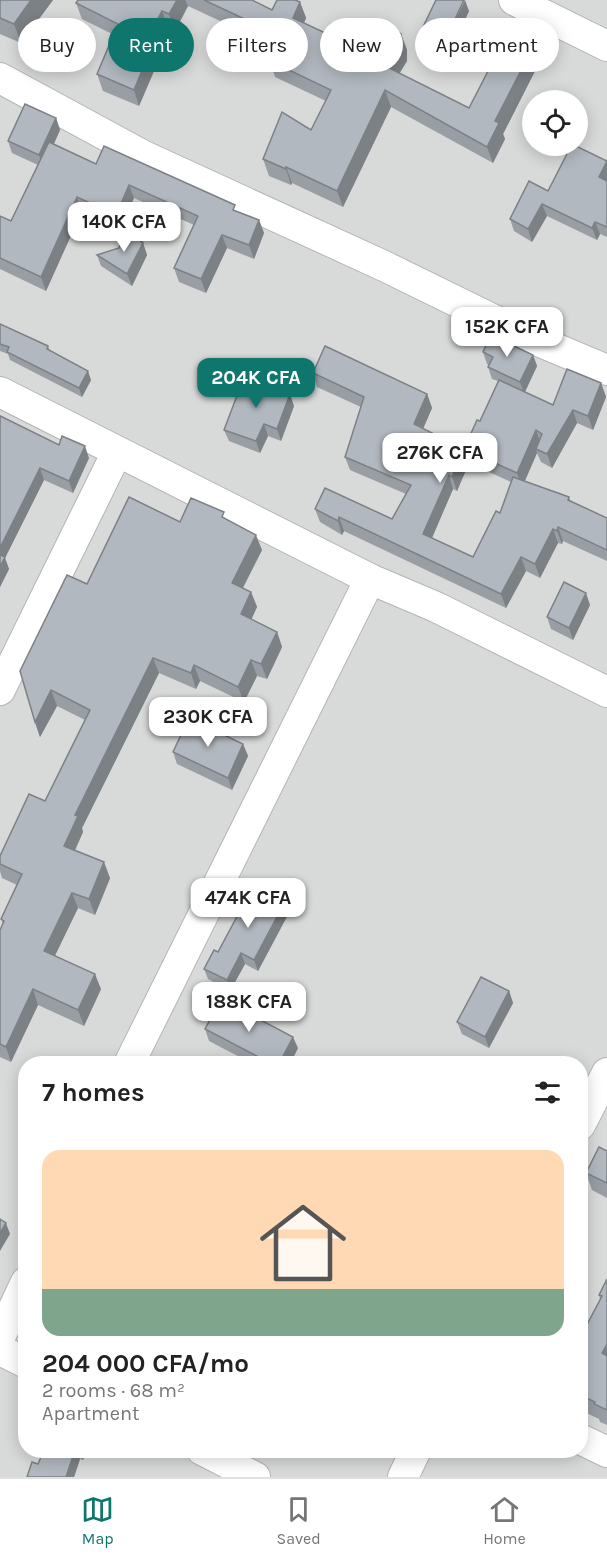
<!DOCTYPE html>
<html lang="en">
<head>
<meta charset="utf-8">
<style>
	body { margin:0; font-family:Karla,sans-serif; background:#f6f6f6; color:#222; height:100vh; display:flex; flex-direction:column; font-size:22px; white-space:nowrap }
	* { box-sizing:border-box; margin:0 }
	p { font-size:20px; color:#767676 }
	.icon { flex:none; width:33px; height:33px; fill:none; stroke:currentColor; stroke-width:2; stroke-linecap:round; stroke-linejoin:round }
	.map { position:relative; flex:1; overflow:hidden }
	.details { position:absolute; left:18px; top:1056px; width:570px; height:402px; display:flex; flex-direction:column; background:#fff; border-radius:24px; box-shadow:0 3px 15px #0003 }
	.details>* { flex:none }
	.top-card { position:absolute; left:18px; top:18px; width:572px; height:54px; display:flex; gap:12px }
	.controls { position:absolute; left:522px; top:90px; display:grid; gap:12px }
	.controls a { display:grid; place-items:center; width:66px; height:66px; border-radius:50%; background:#fff; box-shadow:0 3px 15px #0003; font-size:30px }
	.price { position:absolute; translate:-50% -51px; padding:0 14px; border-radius:12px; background:#fff; color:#222; font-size:20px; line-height:39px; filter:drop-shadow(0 2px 3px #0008) }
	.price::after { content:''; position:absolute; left:50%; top:36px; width:18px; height:14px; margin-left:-9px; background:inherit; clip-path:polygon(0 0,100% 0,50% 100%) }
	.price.selected { background:#0f766e; color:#fff }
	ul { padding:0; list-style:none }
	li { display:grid; align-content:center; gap:12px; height:318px; padding:0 24px }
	li span { display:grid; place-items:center; height:186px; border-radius:18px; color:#555 }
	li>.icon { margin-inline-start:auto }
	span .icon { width:108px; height:108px; fill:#fffc; stroke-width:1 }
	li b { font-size:26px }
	h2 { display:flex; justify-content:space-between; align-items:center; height:72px; padding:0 24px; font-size:26px }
	.chip { padding:0 21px; border-radius:27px; background:#fff; box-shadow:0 3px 15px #0003; font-size:21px; line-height:54px }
	.chip.selected { background:#0f766e; color:#fff }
	.tab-bar { display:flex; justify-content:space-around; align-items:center; height:84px; border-top:2px solid #e0e0e0; background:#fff; font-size:16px; color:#767676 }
	.tab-bar a { display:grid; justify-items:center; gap:3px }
	.tab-bar .selected { color:#0f766e }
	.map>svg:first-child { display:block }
</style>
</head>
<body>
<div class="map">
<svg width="607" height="1477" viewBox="0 0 607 1477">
	<rect width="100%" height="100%" fill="#e1e3ec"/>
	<path fill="#d8d9d9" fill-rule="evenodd" d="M 0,0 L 607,0 L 607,1477 L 0,1477 ZM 532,100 L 578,100 L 578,146 L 532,146 ZM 26,1064 L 580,1064 L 580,1450 L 26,1450 Z"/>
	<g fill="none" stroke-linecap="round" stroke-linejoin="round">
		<g stroke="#b4b4b4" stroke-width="32">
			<g id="street">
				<path d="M 514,0 L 607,46"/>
				<path d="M 0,78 L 144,156 L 384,266 L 531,338 L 607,370"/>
				<path d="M 0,392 L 370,579 L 436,607 L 607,692"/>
				<path d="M 0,690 L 117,452"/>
				<path d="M 129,1064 L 370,579"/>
				<path d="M 580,1125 L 607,1073"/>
				<path d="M 0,1337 L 26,1282"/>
				<path d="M 0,1350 L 26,1363"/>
				<path d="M 580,1439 L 607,1452"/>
				<path d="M 202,1450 L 255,1477"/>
				<path d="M 403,1477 L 416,1450"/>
			</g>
		</g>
		<use href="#street" stroke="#fff" stroke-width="30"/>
	</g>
	<g fill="#989ea4" fill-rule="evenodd">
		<path d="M 0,0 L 53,0 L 21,43 L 0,34 Z"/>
		<path d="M 78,0 L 252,0 L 272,10 L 300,2 L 306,18 L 304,23 L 366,52 L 401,34 L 407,50 L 407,61 L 399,73 L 469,108 L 530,53 L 536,69 L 503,134 L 505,139 L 493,163 L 391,107 L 343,207 L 292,183 L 291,185 L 269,176 L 263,159 L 311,130 L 326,101 L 275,77 L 270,61 L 276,47 L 188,6 L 175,31 L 168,27 L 160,41 L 163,50 L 139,106 L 103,91 L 97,74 L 114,35 L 82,19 L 76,3 Z"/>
		<path d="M 469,11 L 451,50 L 428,39 L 423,27 Z"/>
		<path d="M 56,118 L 60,130 L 54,144 L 96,164 L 238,212 L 259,220 L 264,233 L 254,259 L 227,248 L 206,293 L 179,282 L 174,268 L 194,225 L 134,198 L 121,228 L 82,211 L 46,291 L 0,269 L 0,216 L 11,221 L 38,165 L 12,153 L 8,141 Z"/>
		<path d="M 607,161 L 607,237 L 600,234 L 597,240 L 547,216 L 532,242 L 514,231 L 510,219 L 548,191 Z"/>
		<path d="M 143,243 L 147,255 L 132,286 L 101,266 L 97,255 Z"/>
		<path d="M 0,324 L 48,346 L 50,351 L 91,380 L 82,397 L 10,360 L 8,354 L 0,351 Z"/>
		<path d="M 483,352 L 533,355 L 537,366 L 525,392 L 553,405 L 601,383 L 606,397 L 593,430 L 577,423 L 552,468 L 541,462 L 537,453 L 525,481 L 569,497 L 571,502 L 607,518 L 607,561 L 563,541 L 562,544 L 558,543 L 540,578 L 526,571 L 506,608 L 344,531 L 342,535 L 320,522 L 315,509 L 392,519 L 406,494 L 350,470 L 345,457 L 361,407 L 317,387 L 313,373 L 427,394 L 432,408 L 423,429 L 464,449 L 480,421 L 498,381 L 492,379 L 488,367 L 489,365 L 487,364 ZM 469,463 L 511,482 L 500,513 L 473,557 L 432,538 L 453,489 L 457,491 Z"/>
		<path d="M 294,406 L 281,441 L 268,436 L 260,453 L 229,441 L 224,430 Z"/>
		<path d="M 0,415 L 59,445 L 89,458 L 73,493 L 44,480 L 5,558 L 9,569 L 0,587 Z"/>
		<path d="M 227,520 L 262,550 L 243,588 L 251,592 L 257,607 L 251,619 L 277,632 L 282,647 L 267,679 L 257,676 L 244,702 L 200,681 L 196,689 L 159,673 L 82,828 L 83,832 L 75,851 L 110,878 L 95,915 L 78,908 L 55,955 L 101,989 L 84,1026 L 38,1005 L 11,1062 L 0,1057 L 0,930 L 3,924 L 1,919 L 17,885 L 2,878 L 0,871 L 0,856 L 45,801 L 85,720 L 57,706 L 40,737 L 35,722 L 87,584 L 180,522 Z"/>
		<path d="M 590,605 L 573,640 L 551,629 L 547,617 Z"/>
		<path d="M 243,744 L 248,756 L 232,790 L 177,764 L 173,752 Z"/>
		<path d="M 288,896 L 292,907 L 258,971 L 245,964 L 230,991 L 208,979 L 204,969 L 218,952 Z"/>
		<path d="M 509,991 L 513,1003 L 489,1048 L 462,1034 L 457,1022 Z"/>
		<path d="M 205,1029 L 298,1048 L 290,1064 L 253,1064 L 209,1041 Z"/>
		<path d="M 26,1138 L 26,1163 L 24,1162 L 20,1150 Z"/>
		<path d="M 607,1151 L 607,1198 L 592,1190 L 586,1173 Z"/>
		<path d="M 607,1279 L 607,1425 L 600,1422 L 599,1419 L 580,1410 L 580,1338 L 600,1299 L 599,1295 Z"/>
		<path d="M 44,1450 L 87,1450 L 83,1460 L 80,1459 L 74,1477 L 27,1477 L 38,1464 Z"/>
	</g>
	<g fill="#7c8186">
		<path d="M 31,0 L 53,0 L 21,43 L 14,24 Z"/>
		<path d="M 177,0 L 185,0 L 188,6 L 175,31 L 169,14 Z"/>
		<path d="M 465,0 L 469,11 L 451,50 L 446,38 Z"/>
		<path d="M 300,2 L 306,18 L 299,34 L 293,18 Z"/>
		<path d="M 162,11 L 168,27 L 160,41 L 163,50 L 139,106 L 134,90 L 152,30 Z"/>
		<path d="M 401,34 L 407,50 L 407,61 L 393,84 L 387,67 Z"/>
		<path d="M 530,53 L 536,69 L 503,134 L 505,139 L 493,163 L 487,147 L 495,121 Z"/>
		<path d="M 385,90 L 391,107 L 343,207 L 337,191 Z"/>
		<path d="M 56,118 L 60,130 L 43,167 L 39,155 Z"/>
		<path d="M 607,161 L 607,182 L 599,177 Z"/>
		<path d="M 286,167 L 292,183 L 291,185 L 286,169 Z"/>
		<path d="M 129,185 L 134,198 L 121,228 L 116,215 Z"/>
		<path d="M 77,197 L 82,211 L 46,291 L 41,277 Z"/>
		<path d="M 542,204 L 547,216 L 532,242 L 528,229 Z"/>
		<path d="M 259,220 L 264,233 L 254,259 L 249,245 Z"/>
		<path d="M 595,222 L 600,234 L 597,240 L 592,228 Z"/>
		<path d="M 222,235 L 227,248 L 206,293 L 201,279 Z"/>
		<path d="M 143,243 L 147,255 L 132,286 L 127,274 Z"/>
		<path d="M 533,355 L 537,366 L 524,394 L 520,382 Z"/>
		<path d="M 88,371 L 91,380 L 82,397 L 79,388 Z"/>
		<path d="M 601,383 L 606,397 L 593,430 L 588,416 Z"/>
		<path d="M 290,394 L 294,406 L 281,441 L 277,429 Z"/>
		<path d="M 427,394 L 432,408 L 419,438 L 414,424 Z"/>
		<path d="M 573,410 L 577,423 L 552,468 L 547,454 Z"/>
		<path d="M 264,424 L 268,436 L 260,453 L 256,441 Z"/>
		<path d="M 536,430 L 541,444 L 536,449 L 537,453 L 522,487 L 517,473 Z"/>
		<path d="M 85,446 L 89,458 L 73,493 L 69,481 Z"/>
		<path d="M 464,449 L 469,463 L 457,491 L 452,477 Z"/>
		<path d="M 40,468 L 44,480 L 5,558 L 9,569 L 0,587 L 0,548 Z"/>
		<path d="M 449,475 L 453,489 L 428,547 L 423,534 Z"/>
		<path d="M 339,517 L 344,531 L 342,535 L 338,521 Z"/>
		<path d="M 558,527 L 563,541 L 562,544 L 557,531 Z"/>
		<path d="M 553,529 L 558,543 L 540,578 L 535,564 Z"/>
		<path d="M 256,535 L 262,550 L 237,599 L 232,583 Z"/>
		<path d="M 521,557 L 526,571 L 506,608 L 501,594 Z"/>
		<path d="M 251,592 L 257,607 L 247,629 L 241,614 Z"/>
		<path d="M 586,593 L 590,605 L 573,640 L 569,628 Z"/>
		<path d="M 277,632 L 282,647 L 267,679 L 261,664 Z"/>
		<path d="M 153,658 L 159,673 L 82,828 L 83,832 L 69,862 L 64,846 L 75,815 Z"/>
		<path d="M 251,660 L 257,676 L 244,702 L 238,687 Z"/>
		<path d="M 194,665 L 200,681 L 196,689 L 191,673 Z"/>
		<path d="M 51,690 L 57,706 L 40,737 L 35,722 Z"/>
		<path d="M 243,744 L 248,756 L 232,790 L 228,778 Z"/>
		<path d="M 104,862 L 110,878 L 95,915 L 89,899 Z"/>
		<path d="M 72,893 L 78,908 L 50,966 L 44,951 Z"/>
		<path d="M 288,896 L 292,907 L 258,971 L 254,960 Z"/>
		<path d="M 241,953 L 245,964 L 230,991 L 227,980 Z"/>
		<path d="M 95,974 L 101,989 L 84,1026 L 78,1010 Z"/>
		<path d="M 33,989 L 38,1005 L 11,1062 L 6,1047 Z"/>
		<path d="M 509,991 L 513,1003 L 489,1048 L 485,1037 Z"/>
		<path d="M 293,1037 L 298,1048 L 290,1064 L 279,1064 Z"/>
		<path d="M 6,1223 L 10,1234 L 0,1251 L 0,1233 Z"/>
		<path d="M 607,1344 L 607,1367 L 602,1353 Z"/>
		<path d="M 75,1450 L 77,1450 L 80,1459 L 74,1477 L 66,1477 Z"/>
		<path d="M 79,1450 L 87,1450 L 83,1460 Z"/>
	</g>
	<g fill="#b1b8bf" stroke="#7c8186" stroke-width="1.5">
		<path d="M 0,0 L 31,0 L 14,24 L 0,18 Z"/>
		<path d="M 78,0 L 177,0 L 169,14 L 162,11 L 152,30 L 157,34 L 134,90 L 97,74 L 118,24 L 76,3 Z"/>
		<path d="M 204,0 L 252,0 L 272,10 L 277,0 L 295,0 L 300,2 L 293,18 L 366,52 L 379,30 L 383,28 L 393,29 L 401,34 L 401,44 L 387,67 L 469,108 L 504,40 L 530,53 L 495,121 L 499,123 L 487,147 L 385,90 L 337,191 L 286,167 L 286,169 L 263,159 L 282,112 L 311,130 L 331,90 L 270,61 L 281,36 Z"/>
		<path d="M 436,0 L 464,0 L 446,38 L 423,27 Z"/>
		<path d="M 25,104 L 56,118 L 39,155 L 8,141 Z"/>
		<path d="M 49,142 L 96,164 L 104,146 L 235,205 L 233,210 L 259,220 L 249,245 L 222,235 L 201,279 L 174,268 L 198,216 L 129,185 L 116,215 L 77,197 L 41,277 L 0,258 L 0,216 L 11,221 Z"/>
		<path d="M 571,146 L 576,146 L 607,161 L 599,177 L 607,181 L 607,227 L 595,222 L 592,228 L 542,204 L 528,229 L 510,219 L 529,181 L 548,191 Z"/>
		<path d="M 126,229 L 143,243 L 127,274 L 97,255 L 119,248 Z"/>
		<path d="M 0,324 L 48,346 L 47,349 L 88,371 L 79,388 L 7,352 L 9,347 L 0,344 Z"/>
		<path d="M 491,335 L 533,355 L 520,382 L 488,367 L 493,357 L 483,352 Z"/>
		<path d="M 325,346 L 427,394 L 414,424 L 464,449 L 452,477 L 449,475 L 423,534 L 473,557 L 496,511 L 500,513 L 513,477 L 569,497 L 568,500 L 607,518 L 607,550 L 558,527 L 557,531 L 553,529 L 535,564 L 521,557 L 501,594 L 339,517 L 338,521 L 315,509 L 325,488 L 392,519 L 411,485 L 345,457 L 364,397 L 313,373 Z"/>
		<path d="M 567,369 L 601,383 L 588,416 L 573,410 L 547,454 L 536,449 L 542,434 L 536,430 L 517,473 L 464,449 L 477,420 L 480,421 L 499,380 L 553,405 Z"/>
		<path d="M 244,377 L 290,394 L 277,429 L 264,424 L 256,441 L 224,430 Z"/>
		<path d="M 0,416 L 59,445 L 62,436 L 85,446 L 69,481 L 40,468 L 0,548 Z"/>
		<path d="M 129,497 L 180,522 L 191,498 L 224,512 L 222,517 L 256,535 L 232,583 L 251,592 L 241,614 L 277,632 L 261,664 L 251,660 L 238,687 L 194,665 L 191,673 L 153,658 L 75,815 L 78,816 L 64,846 L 104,862 L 89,899 L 72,893 L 44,951 L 95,974 L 78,1010 L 33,989 L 6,1047 L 0,1044 L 0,930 L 4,921 L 1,919 L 22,874 L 0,864 L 0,856 L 29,794 L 45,801 L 90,710 L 51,690 L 35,722 L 20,671 L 67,575 L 87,584 Z"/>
		<path d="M 0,555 L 5,557 L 0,567 Z"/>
		<path d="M 564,582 L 586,593 L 569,628 L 547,617 Z"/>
		<path d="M 189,718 L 243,744 L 228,778 L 173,752 Z"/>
		<path d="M 257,879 L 288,896 L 254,960 L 241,953 L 227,980 L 204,969 L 214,950 L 218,952 Z"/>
		<path d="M 481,977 L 509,991 L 485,1037 L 457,1022 Z"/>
		<path d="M 221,999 L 293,1037 L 279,1064 L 272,1064 L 205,1029 Z"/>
		<path d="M 26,1138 L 26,1153 L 20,1150 Z"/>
		<path d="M 599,1147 L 607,1151 L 607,1183 L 586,1173 Z"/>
		<path d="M 0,1219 L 6,1223 L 0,1233 Z"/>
		<path d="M 607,1279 L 607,1344 L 602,1353 L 607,1356 L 607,1410 L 594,1404 L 595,1402 L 580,1395 L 580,1338 L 602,1296 L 599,1295 Z"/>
		<path d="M 44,1450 L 75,1450 L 66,1477 L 27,1477 L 32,1462 L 38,1464 Z"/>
	</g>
</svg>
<div class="controls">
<a><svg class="icon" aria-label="locate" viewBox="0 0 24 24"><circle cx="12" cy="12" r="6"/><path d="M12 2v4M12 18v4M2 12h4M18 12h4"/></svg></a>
</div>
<b class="price" style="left:124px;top:253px">140K CFA</b>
<b class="price" style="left:507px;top:358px">152K CFA</b>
<b class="price selected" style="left:256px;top:409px">204K CFA</b>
<b class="price" style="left:440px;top:484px">276K CFA</b>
<b class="price" style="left:208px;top:748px">230K CFA</b>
<b class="price" style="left:248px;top:929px">474K CFA</b>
<b class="price" style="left:249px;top:1033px">188K CFA</b>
<div class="top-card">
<a class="chip">Buy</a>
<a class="chip selected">Rent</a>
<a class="chip">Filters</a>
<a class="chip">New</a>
<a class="chip">Apartment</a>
</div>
<section class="details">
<h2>7 homes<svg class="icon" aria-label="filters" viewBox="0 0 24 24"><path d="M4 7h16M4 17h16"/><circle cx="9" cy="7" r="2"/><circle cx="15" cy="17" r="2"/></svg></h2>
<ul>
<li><span style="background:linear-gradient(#ffd9b3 75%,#7fa58c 0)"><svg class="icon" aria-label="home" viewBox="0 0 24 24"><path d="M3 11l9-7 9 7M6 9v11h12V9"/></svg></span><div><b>204 000 CFA/mo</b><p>2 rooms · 68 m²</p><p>Apartment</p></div></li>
</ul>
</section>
</div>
<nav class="tab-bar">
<a class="selected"><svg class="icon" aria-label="map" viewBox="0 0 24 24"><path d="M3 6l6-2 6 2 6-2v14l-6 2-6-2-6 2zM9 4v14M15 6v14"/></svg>Map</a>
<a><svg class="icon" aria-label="saved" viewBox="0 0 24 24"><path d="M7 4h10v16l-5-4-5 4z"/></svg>Saved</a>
<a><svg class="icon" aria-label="home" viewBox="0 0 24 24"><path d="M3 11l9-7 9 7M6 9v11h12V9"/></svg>Home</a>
</nav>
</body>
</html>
